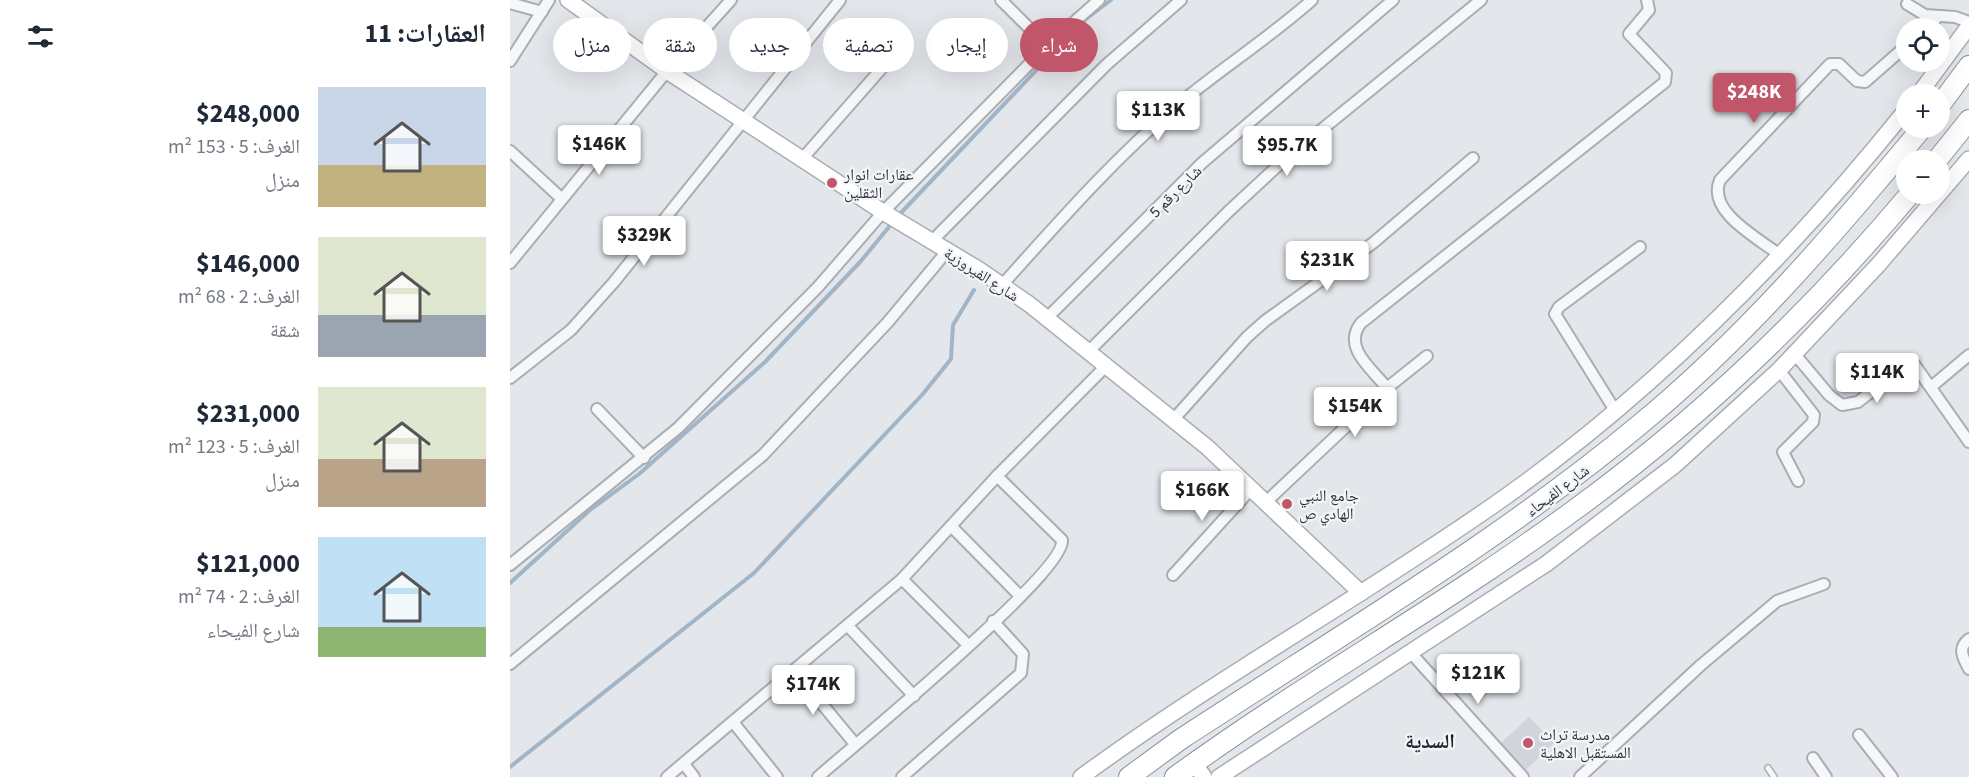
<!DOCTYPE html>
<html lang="ar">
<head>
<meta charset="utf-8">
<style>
	body { margin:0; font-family:"Source Sans 3","Noto Naskh Arabic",sans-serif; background:#f6f6f7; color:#1f2937; direction:rtl; height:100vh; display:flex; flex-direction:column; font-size:22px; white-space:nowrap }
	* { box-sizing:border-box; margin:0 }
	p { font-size:20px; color:#747a83 }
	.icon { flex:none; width:33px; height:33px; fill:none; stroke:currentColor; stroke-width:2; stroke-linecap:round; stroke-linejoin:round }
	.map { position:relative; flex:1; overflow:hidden; direction:ltr }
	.side { display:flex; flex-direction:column; background:#fff; width:510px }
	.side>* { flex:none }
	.guide { position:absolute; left:18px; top:18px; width:570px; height:54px; direction:rtl; display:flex; gap:12px }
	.fabs { position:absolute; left:1386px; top:18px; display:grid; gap:12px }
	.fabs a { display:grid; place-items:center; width:54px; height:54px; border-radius:50%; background:#fff; box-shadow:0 6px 24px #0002; font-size:30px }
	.price { position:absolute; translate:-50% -51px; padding:0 14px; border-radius:6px; background:#fff; color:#222; font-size:20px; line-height:39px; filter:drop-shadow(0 2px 3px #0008) }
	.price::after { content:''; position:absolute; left:50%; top:36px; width:18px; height:14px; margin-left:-9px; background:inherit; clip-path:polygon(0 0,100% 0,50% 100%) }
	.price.active { background:#c1566a; color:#fff }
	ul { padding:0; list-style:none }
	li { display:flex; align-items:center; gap:18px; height:150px; padding:0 24px }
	li span { display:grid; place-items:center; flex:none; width:168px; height:120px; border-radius:0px; color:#555 }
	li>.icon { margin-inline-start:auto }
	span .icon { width:72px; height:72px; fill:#fffc; stroke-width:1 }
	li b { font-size:26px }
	h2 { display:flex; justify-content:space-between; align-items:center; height:72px; padding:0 24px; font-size:26px }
	.chip { padding:0 21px; border-radius:27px; background:#fff; box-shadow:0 6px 24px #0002; font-size:21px; line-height:54px }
	.chip.active { background:#c1566a; color:#fff }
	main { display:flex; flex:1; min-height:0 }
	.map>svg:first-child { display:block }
</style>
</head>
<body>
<main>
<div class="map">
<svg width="1459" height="777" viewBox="0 0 1459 777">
	<rect width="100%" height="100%" fill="#e3e6ea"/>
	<path fill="#d1d5db" d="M 1019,717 L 1044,743 L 1016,770 L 991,743 Z"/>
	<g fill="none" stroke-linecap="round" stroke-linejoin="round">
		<g stroke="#a2b5c6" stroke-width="4">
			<path d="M 388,216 L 572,22 L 601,0"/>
			<path d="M 0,583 L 80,510 L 129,474 L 255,362 L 351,261 L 383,222"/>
			<path d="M 0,767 L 244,573 L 412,395 L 441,359 L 443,325 L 464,290"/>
		</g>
		<g stroke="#a9adb4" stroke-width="8">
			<path id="lane" d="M 1258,768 L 1264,777"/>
		</g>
		<g stroke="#a9adb4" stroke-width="14">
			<g id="street">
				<path d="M 491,0 L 537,46"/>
				<path d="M 0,3 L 32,12"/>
				<path d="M 1397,4 L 1415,15 L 1445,17 L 1459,22"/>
				<path d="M 1415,28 L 1429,16"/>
				<path d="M 0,61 L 39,0"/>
				<path d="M 0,151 L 52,199"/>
				<path d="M 293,158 L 372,68"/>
				<path d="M 422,241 L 596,65 L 671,0"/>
				<path d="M 1271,256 C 1250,239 1196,212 1210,180 L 1320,64 L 1329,64 L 1347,81 L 1355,82 L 1396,46"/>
				<path d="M 0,263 L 157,71 L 221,0"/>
				<path d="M 492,285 C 547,224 602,161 665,107 C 709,70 758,39 802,0"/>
				<path d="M 536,319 L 692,163 L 883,0"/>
				<path d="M 579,351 L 719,211 L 773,161 L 971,0"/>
				<path d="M 1283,352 L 1319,395 L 1332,405 L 1348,402 L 1395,365 L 1404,364 L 1459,442"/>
				<path d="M 1269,370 L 1304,415 L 1303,422 L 1273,452 L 1288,481"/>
				<path d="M 0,378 L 61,330 L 104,282 L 330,0"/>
				<path d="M 1421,387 L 1459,355"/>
				<path d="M 877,388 C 861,368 832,347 851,323 L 1155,82 L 1156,73 L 1119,34 L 1139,10 L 1137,0"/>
				<path d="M 87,409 L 134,458"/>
				<path d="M 1106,412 L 1045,314 L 1049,307 L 1130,247"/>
				<path d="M 663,420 L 737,337 L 755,321 L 863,243 L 963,158"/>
				<path d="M 757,501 L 877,388 L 917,356"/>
				<path d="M 441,526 L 510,596"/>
				<path d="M 0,565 L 168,428 L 308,287 L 373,212 L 537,46 L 589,0"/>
				<path d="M 663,575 L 742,488"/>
				<path d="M 392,579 L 458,645"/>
				<path d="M 338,626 L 404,696"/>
				<path d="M 1459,639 C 1447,649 1453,657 1459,669"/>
				<path d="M 901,653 L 1013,777"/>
				<path d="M 0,664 L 253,455 L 378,322 L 438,250"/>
				<path d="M 284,670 L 345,744"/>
				<path d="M 223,722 L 267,777"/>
				<path d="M 1349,735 L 1382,777"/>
				<path d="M 1303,758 L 1316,777"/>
				<path d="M 174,764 L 184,777"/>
				<path d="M 157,777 L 392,579 L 487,476 L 597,365"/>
				<path d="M 308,777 C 342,747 556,572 552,540 L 487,476"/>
				<path d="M 392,777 L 511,673 L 513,654 L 483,621"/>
				<path d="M 1070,777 L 1191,665 L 1267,601 L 1314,584"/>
			</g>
		</g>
		<g stroke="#a9adb4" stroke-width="18">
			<g id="secondary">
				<path d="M 58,0 L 157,71 L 373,212 L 468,269 L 519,304 L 697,447 L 851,593"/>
				<path d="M 1409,94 L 1459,26"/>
				<path d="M 684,763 L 694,777"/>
				<path d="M 571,777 C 705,679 851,598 988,502 C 1143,393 1277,258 1396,110"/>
				<path d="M 709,777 L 1036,564 L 1165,465 L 1269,370 L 1369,264 L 1459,159"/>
			</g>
		</g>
		<g stroke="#8c949f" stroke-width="22">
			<g id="highway">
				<path d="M 1430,105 L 1459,66"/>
				<path d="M 1427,160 L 1459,120"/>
				<path d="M 619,777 L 671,739 C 825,638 986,544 1128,426 C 1234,339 1325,233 1412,128"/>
				<path d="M 665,777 C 794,683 934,606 1063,511 C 1188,420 1301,312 1400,194"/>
			</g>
		</g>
		<use href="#lane" stroke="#f5f7f8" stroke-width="5"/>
		<use href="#street" stroke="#f5f7f8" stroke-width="10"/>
		<use href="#secondary" stroke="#fff" stroke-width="15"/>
		<use href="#highway" stroke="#fff" stroke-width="20"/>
	</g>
	<g fill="#c1566a" stroke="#f3f5f7" stroke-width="2">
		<circle cx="322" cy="183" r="6"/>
		<circle cx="777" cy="504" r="6"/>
		<circle cx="1018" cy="743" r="6"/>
	</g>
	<g text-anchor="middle" stroke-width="4.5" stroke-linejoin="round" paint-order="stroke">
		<g font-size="16" fill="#2d3440" stroke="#f3f5f7" text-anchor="start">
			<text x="334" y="180">عقارات انوار<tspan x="334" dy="18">الثقلين</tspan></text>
			<text x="789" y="501">جامع النبي<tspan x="789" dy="18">الهادي ص</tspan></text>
			<text x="1030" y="740">مدرسة تراث<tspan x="1030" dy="18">المستقبل الاهلية</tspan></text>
		</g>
		<g font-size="16" fill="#2d3440" stroke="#f3f5f7">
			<text transform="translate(665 191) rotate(-45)" y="6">شارع رقم 5</text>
			<text transform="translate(472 274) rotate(33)" y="6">شارع الفيروزية</text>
			<text transform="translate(1047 490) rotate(-37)" y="6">شارع الفيحاء</text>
		</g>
		<g font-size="20" font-weight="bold" fill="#1f2631" stroke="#f3f5f7">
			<text x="920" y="748">السدية</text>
		</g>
	</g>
</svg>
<div class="fabs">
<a><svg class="icon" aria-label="locate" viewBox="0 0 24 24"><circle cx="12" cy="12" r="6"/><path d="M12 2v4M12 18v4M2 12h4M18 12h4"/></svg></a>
<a>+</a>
<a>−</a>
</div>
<b class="price active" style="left:1244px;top:124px">$248K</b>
<b class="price" style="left:648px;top:142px">$113K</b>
<b class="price" style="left:89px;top:176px">$146K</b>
<b class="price" style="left:777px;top:177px">$95.7K</b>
<b class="price" style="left:134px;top:267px">$329K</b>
<b class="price" style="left:817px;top:292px">$231K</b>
<b class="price" style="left:1367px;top:404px">$114K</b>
<b class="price" style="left:845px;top:438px">$154K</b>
<b class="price" style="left:692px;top:522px">$166K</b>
<b class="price" style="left:968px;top:705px">$121K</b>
<b class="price" style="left:303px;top:716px">$174K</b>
<div class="guide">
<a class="chip active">شراء</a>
<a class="chip">إيجار</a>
<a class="chip">تصفية</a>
<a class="chip">جديد</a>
<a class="chip">شقة</a>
<a class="chip">منزل</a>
</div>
</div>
<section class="side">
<h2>العقارات: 11<svg class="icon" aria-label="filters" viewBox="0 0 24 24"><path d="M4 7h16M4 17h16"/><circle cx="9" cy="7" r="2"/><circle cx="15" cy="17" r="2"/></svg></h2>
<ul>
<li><span style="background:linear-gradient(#c9d6e8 65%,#c2b280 0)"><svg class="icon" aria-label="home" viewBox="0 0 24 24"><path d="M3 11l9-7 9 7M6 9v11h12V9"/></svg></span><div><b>$248,000</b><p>الغرف: 5 · 153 m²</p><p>منزل</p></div></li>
<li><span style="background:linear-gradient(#dfe7d0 65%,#9aa5b1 0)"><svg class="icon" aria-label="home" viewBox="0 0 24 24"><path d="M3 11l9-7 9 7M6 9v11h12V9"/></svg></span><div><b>$146,000</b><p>الغرف: 2 · 68 m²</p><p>شقة</p></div></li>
<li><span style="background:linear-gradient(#dfe7d0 60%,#b9a48a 0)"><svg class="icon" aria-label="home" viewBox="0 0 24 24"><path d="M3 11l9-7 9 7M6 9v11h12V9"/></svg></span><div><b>$231,000</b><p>الغرف: 5 · 123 m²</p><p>منزل</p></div></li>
<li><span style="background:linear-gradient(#bfe0f5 75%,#8fb573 0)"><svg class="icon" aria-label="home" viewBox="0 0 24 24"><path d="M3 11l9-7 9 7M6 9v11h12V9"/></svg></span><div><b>$121,000</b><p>الغرف: 2 · 74 m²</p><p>شارع الفيحاء</p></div></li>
</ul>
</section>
</main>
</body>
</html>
